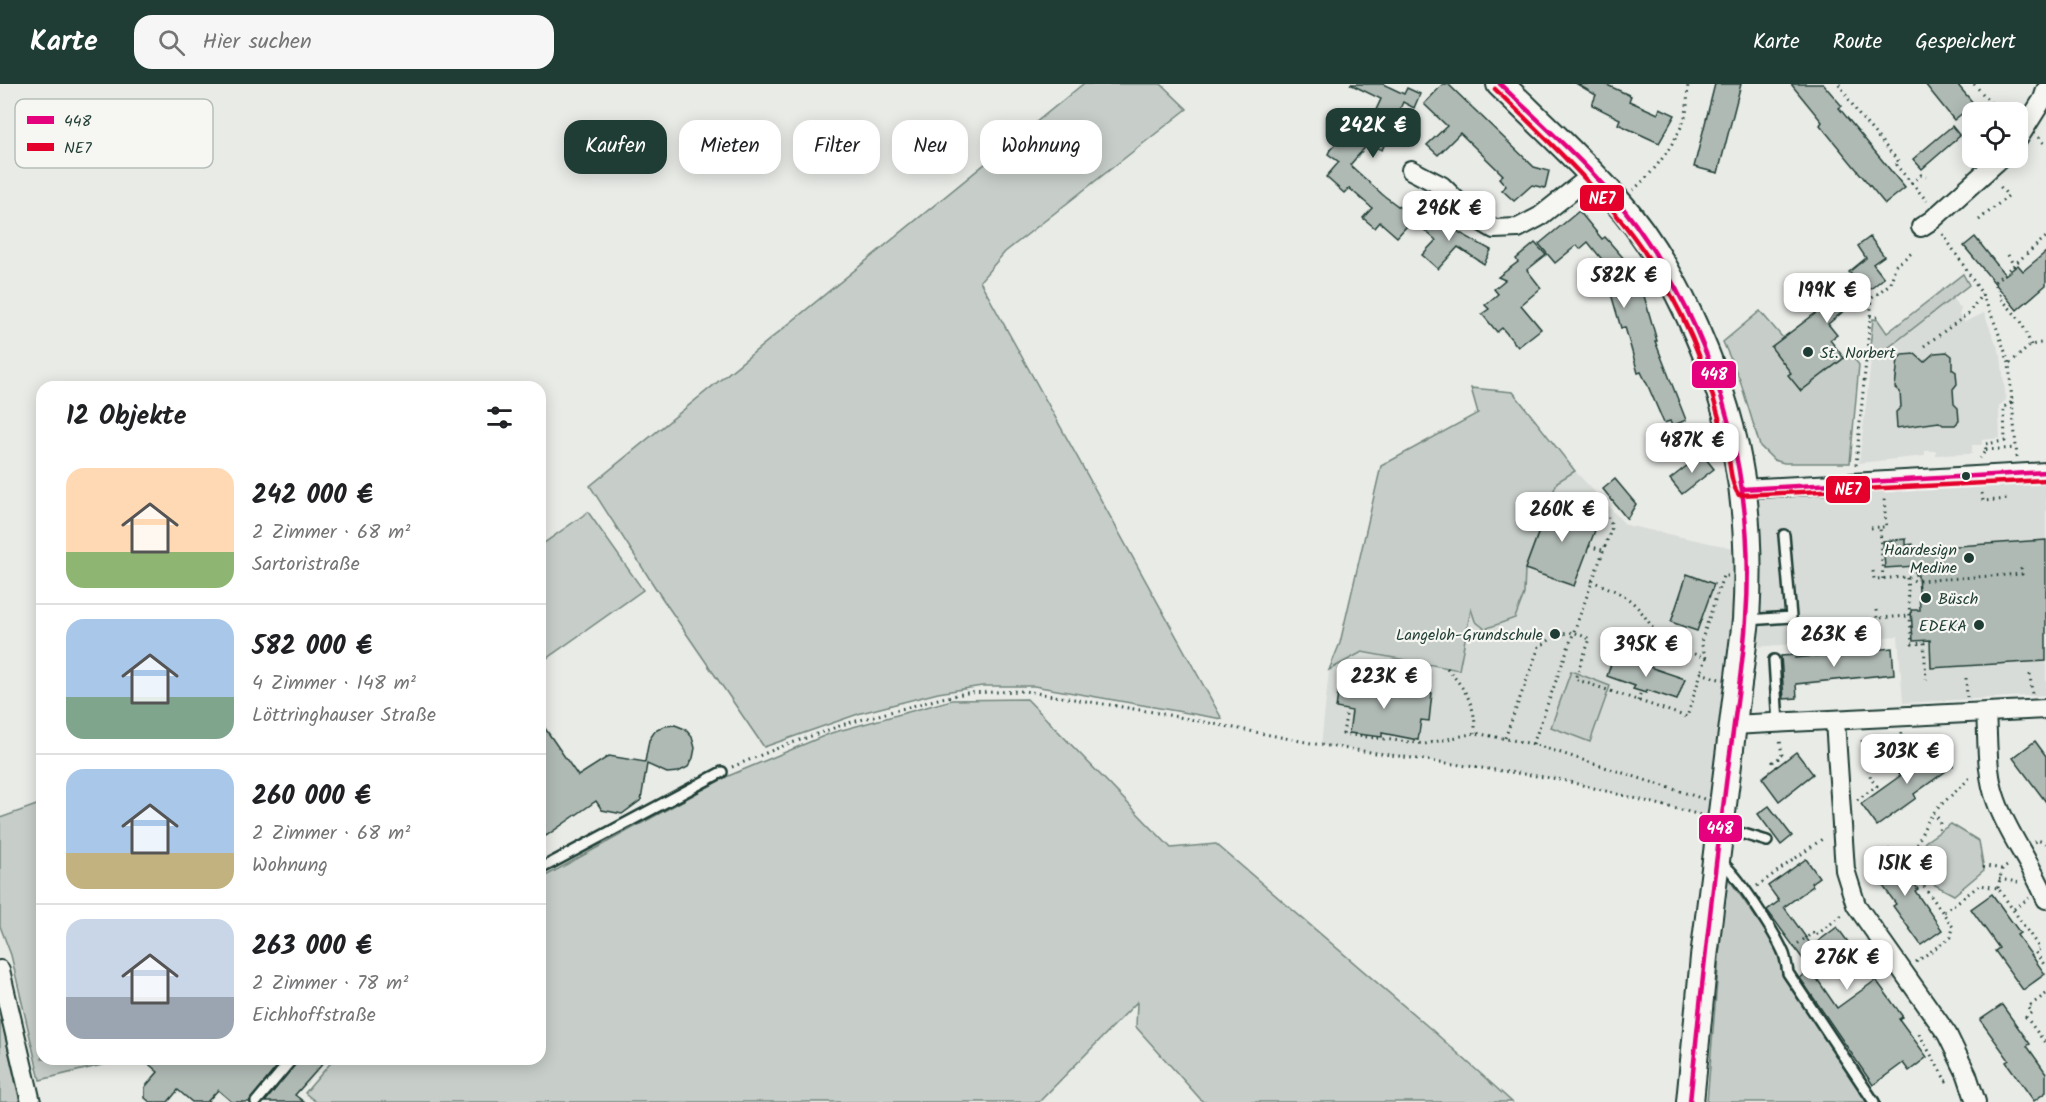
<!DOCTYPE html>
<html lang="de">
<head>
<meta charset="utf-8">
<style>
	body { margin:0; font-family:Kalam,sans-serif; background:#f6f6f6; color:#202124; height:100vh; display:flex; flex-direction:column; font-size:22px; white-space:nowrap }
	* { box-sizing:border-box; margin:0 }
	p { font-size:20px; color:#757577 }
	.icon { flex:none; width:33px; height:33px; fill:none; stroke:currentColor; stroke-width:2; stroke-linecap:round; stroke-linejoin:round }
	.map { position:relative; flex:1; overflow:hidden }
	.panel { position:absolute; left:36px; top:297px; width:510px; height:684px; display:flex; flex-direction:column; background:#fff; border-radius:18px; box-shadow:0 3px 15px #0003 }
	.panel>* { flex:none }
	.hud { position:absolute; left:564px; top:36px; width:570px; height:54px; display:flex; gap:12px }
	.controls { position:absolute; left:1962px; top:18px; display:grid; gap:12px }
	.controls a { display:grid; place-items:center; width:66px; height:66px; border-radius:12px; background:#fff; box-shadow:0 3px 15px #0003; font-size:30px }
	.price { position:absolute; translate:-50% -51px; padding:0 14px; border-radius:12px; background:#fff; color:#222; font-size:20px; line-height:39px; filter:drop-shadow(0 2px 3px #0008) }
	.price::after { content:''; position:absolute; left:50%; top:36px; width:18px; height:14px; margin-left:-9px; background:inherit; clip-path:polygon(0 0,100% 0,50% 100%) }
	.price.on { background:#1f3d34; color:#fff }
	ul { padding:0; list-style:none }
	li { display:flex; align-items:center; gap:18px; height:150px; padding:0 30px }
	li+li { border-top:2px solid #e0e0e0 }
	li span { display:grid; place-items:center; flex:none; width:168px; height:120px; border-radius:18px; color:#555 }
	li>.icon { margin-inline-start:auto }
	span .icon { width:72px; height:72px; fill:#fffc; stroke-width:1 }
	li b { font-size:26px }
	h2 { display:flex; justify-content:space-between; align-items:center; height:72px; padding:0 30px; font-size:26px }
	.pill { padding:0 21px; border-radius:18px; background:#fff; box-shadow:0 3px 15px #0003; font-size:21px; line-height:54px }
	.pill.on { background:#1f3d34; color:#fff }
	header { display:flex; align-items:center; gap:36px; box-sizing:border-box; height:84px; padding:0 30px; background:#1f3d34; color:#fff }
	header strong { font-size:28px }
	nav { display:flex; gap:33px; margin-inline-start:auto; font-size:21px }
	.search { width:420px; height:54px; background:#f6f6f6; display:flex; align-items:center; gap:15px; box-sizing:border-box; padding:0 21px; border-radius:18px; color:#757577; font-size:22px }
	.map>svg:first-child { display:block }
</style>
</head>
<body>
<header>
<strong>Karte</strong>
<div class="search"><svg class="icon" aria-label="search" viewBox="0 0 24 24"><circle cx="10" cy="10" r="6"/><path d="M15 15l6 6"/></svg>Hier suchen</div>
<nav><a>Karte</a><a>Route</a><a>Gespeichert</a></nav>
</header>
<div class="map">
<svg width="2046" height="1018" viewBox="0 0 2046 1018">
	<rect width="100%" height="100%" fill="#e9ebe7"/>
	<filter id="ink" filterUnits="userSpaceOnUse"><feTurbulence type="fractalNoise" baseFrequency=".0167" numOctaves="2"/><feDisplacementMap in="SourceGraphic" scale="12" xChannelSelector="R" yChannelSelector="G"/><feConvolveMatrix kernelMatrix="1 2 1 2 8 2 1 2 1" color-interpolation-filters="sRGB"/></filter>
	<g filter="url(#ink)">
		<g fill="#d8dcd8">
			<path d="M 1952,214 L 1961,225 L 1959,231 L 1965,238 L 1984,229 L 2001,272 L 2006,316 L 1999,322 L 2000,354 L 1982,356 L 1982,361 L 1972,361 L 1972,370 L 1936,371 L 1936,367 L 1925,367 L 1925,372 L 1859,379 L 1871,277 Z"/>
			<path d="M 1575,387 L 1626,441 L 1747,467 L 1743,405 L 2046,388 L 2046,611 L 1903,619 L 1898,552 L 1743,564 L 1720,736 L 1558,695 L 1321,661 L 1329,586 L 1362,568 L 1557,398 Z"/>
		</g>
		<g fill="#c7cec9" stroke="#73867e" stroke-width="1.5">
			<path d="M 1083,0 L 1161,0 L 1187,25 L 1005,168 L 980,197 L 1222,635 L 1034,602 L 982,602 L 938,609 L 861,629 L 764,663 L 660,511 L 590,402 Z"/>
			<path d="M 1963,190 L 1969,201 L 1871,277 L 1869,272 L 1873,235 L 1878,236 L 1887,249 Z"/>
			<path d="M 1760,227 L 1783,254 L 1791,289 L 1789,291 L 1801,307 L 1850,269 L 1859,281 L 1850,379 L 1784,379 L 1774,376 L 1760,362 L 1740,296 L 1723,258 Z"/>
			<path d="M 1471,304 L 1513,308 L 1575,387 L 1557,398 L 1525,485 L 1524,510 L 1515,534 L 1485,545 L 1475,537 L 1471,525 L 1459,586 L 1362,568 L 1329,586 L 1340,559 L 1381,382 L 1478,329 Z"/>
			<path d="M 588,428 L 643,506 L 540,579 L 540,462 Z"/>
			<path d="M 1571,587 L 1610,602 L 1590,658 L 1551,643 Z"/>
			<path d="M 1027,615 L 1171,764 L 1216,760 L 1432,946 L 1512,1018 L 1203,1018 L 1136,943 L 1137,918 L 1039,1018 L 316,1018 L 305,1009 L 334,975 L 540,975 L 540,795 L 726,693 L 831,649 L 952,616 Z"/>
			<path d="M 42,719 L 42,975 L 115,975 L 114,978 L 40,996 L 11,871 L 0,842 L 0,734 Z"/>
			<path d="M 1951,740 L 1979,757 L 1984,786 L 1954,811 L 1933,800 L 1919,773 L 1925,758 Z"/>
			<path d="M 1726,791 L 1787,878 L 1786,890 L 1871,1018 L 1707,1018 Z"/>
			<path d="M 0,930 L 20,1018 L 0,1018 Z"/>
		</g>
		<g fill="#b0bab5" stroke="#1f3d34" stroke-width="1.5">
			<path d="M 1350,0 L 1383,0 L 1404,10 L 1407,4 L 1420,10 L 1414,24 L 1403,18 L 1382,66 L 1368,60 L 1350,81 L 1383,111 L 1402,125 L 1405,122 L 1416,132 L 1397,153 L 1380,138 L 1375,144 L 1363,134 L 1372,124 L 1349,104 L 1344,109 L 1326,93 L 1339,78 L 1328,70 L 1330,66 L 1350,44 L 1365,57 L 1380,28 L 1376,26 L 1381,15 Z"/>
			<path d="M 1443,0 L 1448,0 L 1534,83 L 1549,87 L 1545,104 L 1532,101 L 1514,117 L 1502,106 L 1506,102 L 1499,94 L 1503,91 L 1460,49 L 1438,71 L 1427,61 L 1447,42 L 1424,20 Z"/>
			<path d="M 1577,0 L 1605,0 L 1631,12 L 1629,17 L 1658,30 L 1660,24 L 1675,31 L 1659,59 L 1618,40 L 1620,35 L 1592,21 L 1596,11 Z"/>
			<path d="M 1715,0 L 1741,0 L 1718,89 L 1694,83 Z"/>
			<path d="M 1791,0 L 1823,0 L 1842,22 L 1839,24 L 1905,104 L 1885,120 L 1820,41 L 1822,38 Z"/>
			<path d="M 1925,0 L 1957,0 L 1974,20 L 1954,36 Z"/>
			<path d="M 1952,42 L 1960,52 L 1922,85 L 1913,75 Z"/>
			<path d="M 1428,127 L 1447,143 L 1450,140 L 1460,149 L 1491,166 L 1484,180 L 1458,163 L 1438,185 L 1422,171 L 1436,156 L 1417,140 Z"/>
			<path d="M 1579,127 L 1602,155 L 1605,153 L 1633,185 L 1636,184 L 1657,257 L 1655,257 L 1686,336 L 1672,342 L 1670,337 L 1664,339 L 1648,302 L 1641,288 L 1638,289 L 1625,243 L 1621,244 L 1607,196 L 1616,193 L 1588,158 L 1580,165 L 1577,161 L 1555,179 L 1539,160 Z"/>
			<path d="M 1870,153 L 1884,172 L 1873,180 L 1884,194 L 1828,240 L 1837,251 L 1830,256 L 1844,274 L 1801,307 L 1788,291 L 1791,289 L 1771,263 L 1833,216 L 1828,209 L 1852,191 L 1849,188 L 1866,174 L 1858,162 Z"/>
			<path d="M 1975,153 L 2005,191 L 2018,181 L 2023,187 L 2046,168 L 2046,201 L 2017,226 L 1964,162 Z"/>
			<path d="M 1535,159 L 1546,171 L 1527,186 L 1541,204 L 1521,221 L 1541,245 L 1518,263 L 1502,244 L 1497,248 L 1482,230 L 1489,225 L 1485,221 L 1498,210 L 1494,205 L 1505,196 L 1498,193 L 1518,178 L 1516,175 Z"/>
			<path d="M 1947,268 L 1952,272 L 1952,285 L 1956,288 L 1957,300 L 1953,305 L 1954,320 L 1958,324 L 1959,337 L 1955,341 L 1943,341 L 1939,338 L 1897,344 L 1896,328 L 1901,323 L 1900,308 L 1895,304 L 1898,275 L 1902,271 L 1915,270 L 1924,278 L 1934,269 Z"/>
			<path d="M 1702,370 L 1714,385 L 1682,410 L 1670,395 Z"/>
			<path d="M 1615,395 L 1636,420 L 1627,435 L 1603,405 Z"/>
			<path d="M 1551,415 L 1600,433 L 1574,502 L 1525,485 Z"/>
			<path d="M 1906,455 L 1906,461 L 1913,460 L 1914,465 L 2046,456 L 2046,577 L 1931,584 L 1930,556 L 1913,557 L 1911,526 L 1920,526 L 1918,491 L 1915,491 L 1915,482 L 1885,484 L 1883,457 Z"/>
			<path d="M 1687,490 L 1714,500 L 1697,547 L 1671,538 Z"/>
			<path d="M 1892,564 L 1894,590 L 1796,600 L 1797,614 L 1784,615 L 1781,572 L 1795,571 L 1795,574 Z"/>
			<path d="M 1614,571 L 1685,595 L 1677,616 L 1647,606 L 1646,609 L 1633,605 L 1635,602 L 1607,592 Z"/>
			<path d="M 1340,597 L 1432,609 L 1429,637 L 1421,636 L 1418,656 L 1382,649 L 1382,653 L 1349,649 L 1352,627 L 1336,624 Z"/>
			<path d="M 540,637 L 578,692 L 609,672 L 645,678 L 649,656 L 655,647 L 665,642 L 675,641 L 685,645 L 692,653 L 695,664 L 693,674 L 688,683 L 678,688 L 667,689 L 647,680 L 641,716 L 622,730 L 602,726 L 596,717 L 546,752 L 540,744 Z"/>
			<path d="M 2035,657 L 2046,672 L 2046,718 L 2013,674 Z"/>
			<path d="M 1938,660 L 1953,682 L 1914,710 L 1916,714 L 1877,742 L 1861,720 L 1900,692 L 1898,690 Z"/>
			<path d="M 1796,668 L 1813,690 L 1779,717 L 1762,694 Z"/>
			<path d="M 1769,722 L 1792,752 L 1781,761 L 1758,730 Z"/>
			<path d="M 1889,765 L 1918,805 L 1915,807 L 1942,846 L 1921,861 L 1893,822 L 1896,820 L 1868,781 Z"/>
			<path d="M 1806,775 L 1819,793 L 1811,799 L 1813,802 L 1784,823 L 1812,862 L 1837,843 L 1851,862 L 1843,868 L 1845,871 L 1815,892 L 1837,924 L 1876,896 L 1903,933 L 1899,935 L 1927,973 L 1909,987 L 1903,979 L 1873,1001 L 1800,894 L 1811,886 L 1767,826 L 1779,817 L 1768,802 Z"/>
			<path d="M 1992,810 L 2020,849 L 2017,851 L 2045,890 L 2023,906 L 1995,867 L 1999,864 L 1971,825 Z"/>
			<path d="M 2002,921 L 2030,960 L 2027,962 L 2046,989 L 2046,1008 L 2034,1017 L 2006,978 L 2009,976 L 1980,936 Z"/>
			<path d="M 143,975 L 283,975 L 249,1018 L 232,1018 L 218,1006 L 207,1018 L 192,1018 L 178,1006 L 168,1018 L 150,1018 L 145,1014 L 145,1003 L 158,988 Z"/>
			<path d="M 299,975 L 327,975 L 295,1011 L 304,1018 L 265,1018 Z"/>
		</g>
		<g fill="none" stroke-linecap="round" stroke-linejoin="round">
			<g stroke="#1f3d34" stroke-width="14">
				<g id="lane">
					<path d="M 1748,536 L 1791,533 L 1784,451"/>
					<path d="M 1774,576 L 1778,640"/>
					<path d="M 1721,746 L 1737,748 L 1767,757"/>
					<path d="M 1720,778 C 1735,785 1777,853 1784,870 C 1786,876 1787,883 1788,889 L 1874,1018"/>
					<path d="M 540,785 L 722,688"/>
					<path d="M 256,1018 L 292,975"/>
				</g>
			</g>
			<g stroke="#1f3d34" stroke-width="22">
				<g id="street">
					<path d="M 2018,55 L 2043,15 L 2046,6"/>
					<path d="M 1411,86 L 1442,102 L 1472,132 L 1494,145 L 1518,144 L 1539,133 L 1592,91"/>
					<path d="M 1921,143 L 1932,136 L 2001,74"/>
					<path d="M 1743,405 L 2046,388"/>
					<path d="M 1986,629 C 1988,657 1986,689 1996,716 C 2008,751 2032,780 2046,815"/>
					<path d="M 1835,637 L 1845,786 L 1856,821 L 1947,950 L 1967,991 L 1976,1018"/>
					<path d="M 1732,641 L 2046,625"/>
					<path d="M 0,886 L 31,1018"/>
				</g>
			</g>
			<g stroke="#1f3d34" stroke-width="30">
				<path id="secondary" d="M 1500,0 C 1539,38 1580,75 1616,116 C 1646,149 1670,191 1689,231 C 1738,335 1753,422 1746,536 L 1704,873 L 1690,1018"/>
			</g>
			<g stroke="#1f3d34" stroke-width="3" stroke-dasharray="1.5 4.5" stroke-linecap="butt">
				<path d="M 1839,0 L 1859,31 L 1899,78 L 1896,81 L 1927,117"/>
				<path d="M 1974,0 L 1999,28"/>
				<path d="M 2039,53 L 2046,62"/>
				<path d="M 1911,99 L 1921,91 L 1926,93"/>
				<path d="M 1633,106 C 1653,90 1680,54 1686,29 C 1688,20 1687,9 1688,0"/>
				<path d="M 1979,136 L 2008,112 L 1998,100"/>
				<path d="M 1943,150 L 1982,210 L 1996,242 L 2009,279 L 2012,318 L 2004,323 L 2005,357 L 1985,360 L 1986,366 L 1980,374"/>
				<path d="M 2008,171 L 2015,184"/>
				<path d="M 1870,232 L 1881,234"/>
				<path d="M 2031,261 L 2021,237 L 1999,212 L 2001,210 L 1993,199 L 2046,153"/>
				<path d="M 1924,262 L 1968,230 L 1982,210"/>
				<path d="M 2010,279 L 2031,261 L 2046,258"/>
				<path d="M 2012,318 L 2017,373"/>
				<path d="M 1986,366 L 2016,364"/>
				<path d="M 1856,381 L 1872,214 L 1891,199 L 1895,182 L 1913,168"/>
				<path d="M 1982,409 L 1983,417 L 2010,415"/>
				<path d="M 1871,444 L 1880,443"/>
				<path d="M 1589,462 L 1602,466"/>
				<path d="M 1873,487 L 1874,495 L 1907,493 L 1915,497 L 2022,490 L 2021,484"/>
				<path d="M 1907,494 L 1912,560 L 1924,559 L 1926,596"/>
				<path d="M 1883,495 L 1880,443 L 1886,443 L 1884,413"/>
				<path d="M 1591,497 C 1607,503 1624,509 1636,522 C 1648,534 1654,549 1665,560"/>
				<path d="M 1876,526 L 1877,534 L 1909,532"/>
				<path d="M 1677,564 L 1706,574 L 1701,589"/>
				<path d="M 1706,574 L 1701,558 L 1723,492 L 1728,492"/>
				<path d="M 1447,584 C 1465,606 1476,620 1475,649"/>
				<path d="M 2030,590 L 2032,610"/>
				<path d="M 1966,594 L 1967,613"/>
				<path d="M 1638,617 L 1641,607"/>
				<path d="M 1346,631 L 1343,650 L 1425,660 L 1475,649 L 1533,660 L 1704,715"/>
				<path d="M 1901,649 L 1901,656 L 1917,676"/>
				<path d="M 1505,654 L 1539,563 L 1557,551 L 1573,548 L 1590,555 L 1575,595 L 1687,633 L 1701,589 L 1719,595"/>
				<path d="M 1533,660 L 1612,443 C 1608,427 1599,421 1584,415"/>
				<path d="M 732,683 L 778,664 L 845,640 L 942,614 L 967,609 L 1024,607 L 1153,628 L 1321,661 L 1558,695 L 1701,731"/>
				<path d="M 1777,683 L 1773,678 L 1782,672 L 1780,655"/>
				<path d="M 1857,716 L 1877,702 L 1871,695 L 1861,652"/>
				<path d="M 1934,728 L 1940,738 L 1939,748"/>
				<path d="M 2034,758 L 2037,756 L 2046,759"/>
				<path d="M 1983,784 L 1986,782 L 2002,785 L 2009,781"/>
				<path d="M 1999,795 L 2018,798"/>
				<path d="M 1757,802 L 1825,753"/>
				<path d="M 1998,804 L 2002,785"/>
				<path d="M 2014,825 L 2029,814"/>
				<path d="M 1944,828 L 1980,801 L 1998,804 L 2040,865 L 2035,868 L 2046,883"/>
				<path d="M 1793,863 L 1813,849 L 1815,852 L 1842,831"/>
				<path d="M 1916,878 L 1951,853 L 1953,843 L 1911,784 C 1917,760 1923,738 1941,721 C 1951,711 1962,703 1972,691"/>
				<path d="M 2046,910 L 2028,923 L 2032,928 L 2026,933 L 2046,960"/>
				<path d="M 1919,950 L 1946,997 L 1951,994"/>
			</g>
			<use href="#lane" stroke="#f6f6f2" stroke-width="9"/>
			<use href="#street" stroke="#f6f6f2" stroke-width="18"/>
			<use href="#secondary" stroke="#f6f6f2" stroke-width="26"/>
			<g stroke="#f6f6f2" stroke-width="9">
				<g id="bus-1">
					<path d="M 1500,0 C 1551,49 1608,97 1647,157 C 1722,268 1756,402 1746,535 C 1742,595 1731,656 1724,716 C 1711,816 1700,917 1690,1018"/>
					<path d="M 1743,405 L 2046,388"/>
				</g>
			</g>
			<g stroke="#f6f6f2" stroke-width="9">
				<path id="bus-2" d="M 1495,5 C 1575,83 1647,148 1692,254 C 1707,289 1717,326 1727,363 C 1730,377 1730,400 1739,411 L 2046,396"/>
			</g>
			<use href="#bus-1" stroke="#e5007d" stroke-width="4.5"/>
			<use href="#bus-2" stroke="#e4002b" stroke-width="4.5"/>
		</g>
	</g>
	<g fill="#1f3d34" stroke="#f6f6f2" stroke-width="2">
		<circle cx="1808" cy="268" r="6"/>
		<circle cx="1966" cy="392" r="5"/>
		<circle cx="1969" cy="474" r="6"/>
		<circle cx="1926" cy="514" r="6"/>
		<circle cx="1979" cy="541" r="6"/>
		<circle cx="1555" cy="550" r="6"/>
	</g>
	<g text-anchor="middle" stroke-width="4.5" stroke-linejoin="round" paint-order="stroke">
		<g font-size="16" fill="#1f3d34" stroke="#f6f6f2" text-anchor="end">
			<text x="1820" y="274" text-anchor="start">St. Norbert</text>
			<text x="1957" y="471">Haardesign<tspan x="1957" dy="18">Medine</tspan></text>
			<text x="1938" y="520" text-anchor="start">Büsch</text>
			<text x="1967" y="547">EDEKA</text>
			<text x="1543" y="556">Langeloh-Grundschule</text>
		</g>
	</g>
	<rect x="15" y="15" width="198" height="69" rx="9" fill="#f6f6f2" stroke="#b6beb9" stroke-width="1.5"/>
	<rect x="27" y="32" width="27" height="8" fill="#e5007d"/>
	<rect x="27" y="59" width="27" height="8" fill="#e4002b"/>
	<g font-size="16" fill="#1f3d34">
		<text x="64" y="42">448</text>
		<text x="64" y="69">NE7</text>
	</g>
	<g stroke="#f6f6f2" stroke-width="2">
		<rect x="1579" y="100" width="46" height="28" rx="6" fill="#e4002b"/>
		<rect x="1691" y="276" width="46" height="29" rx="6" fill="#e5007d"/>
		<rect x="1825" y="391" width="46" height="29" rx="6" fill="#e4002b"/>
		<rect x="1698" y="730" width="45" height="29" rx="6" fill="#e5007d"/>
	</g>
	<g font-size="16" text-anchor="middle" font-weight="bold" fill="#fff">
		<text x="1602" y="120">NE7</text>
		<text x="1714" y="296">448</text>
		<text x="1848" y="411">NE7</text>
		<text x="1720" y="750">448</text>
	</g>
</svg>
<div class="controls">
<a><svg class="icon" aria-label="locate" viewBox="0 0 24 24"><circle cx="12" cy="12" r="6"/><path d="M12 2v4M12 18v4M2 12h4M18 12h4"/></svg></a>
</div>
<b class="price on" style="left:1373px;top:75px">242K €</b>
<b class="price" style="left:1449px;top:158px">296K €</b>
<b class="price" style="left:1624px;top:225px">582K €</b>
<b class="price" style="left:1827px;top:240px">199K €</b>
<b class="price" style="left:1692px;top:390px">487K €</b>
<b class="price" style="left:1562px;top:459px">260K €</b>
<b class="price" style="left:1834px;top:584px">263K €</b>
<b class="price" style="left:1646px;top:594px">395K €</b>
<b class="price" style="left:1384px;top:626px">223K €</b>
<b class="price" style="left:1907px;top:701px">303K €</b>
<b class="price" style="left:1905px;top:813px">151K €</b>
<b class="price" style="left:1847px;top:907px">276K €</b>
<div class="hud">
<a class="pill on">Kaufen</a>
<a class="pill">Mieten</a>
<a class="pill">Filter</a>
<a class="pill">Neu</a>
<a class="pill">Wohnung</a>
</div>
<section class="panel">
<h2>12 Objekte<svg class="icon" aria-label="filters" viewBox="0 0 24 24"><path d="M4 7h16M4 17h16"/><circle cx="9" cy="7" r="2"/><circle cx="15" cy="17" r="2"/></svg></h2>
<ul>
<li><span style="background:linear-gradient(#ffd9b3 70%,#8fb573 0)"><svg class="icon" aria-label="home" viewBox="0 0 24 24"><path d="M3 11l9-7 9 7M6 9v11h12V9"/></svg></span><div><b>242 000 €</b><p>2 Zimmer · 68 m²</p><p>Sartoristraße</p></div></li>
<li><span style="background:linear-gradient(#a9c7e8 65%,#7fa58c 0)"><svg class="icon" aria-label="home" viewBox="0 0 24 24"><path d="M3 11l9-7 9 7M6 9v11h12V9"/></svg></span><div><b>582 000 €</b><p>4 Zimmer · 148 m²</p><p>Löttringhauser Straße</p></div></li>
<li><span style="background:linear-gradient(#a9c7e8 70%,#c2b280 0)"><svg class="icon" aria-label="home" viewBox="0 0 24 24"><path d="M3 11l9-7 9 7M6 9v11h12V9"/></svg></span><div><b>260 000 €</b><p>2 Zimmer · 68 m²</p><p>Wohnung</p></div></li>
<li><span style="background:linear-gradient(#c9d6e8 65%,#9aa5b1 0)"><svg class="icon" aria-label="home" viewBox="0 0 24 24"><path d="M3 11l9-7 9 7M6 9v11h12V9"/></svg></span><div><b>263 000 €</b><p>2 Zimmer · 78 m²</p><p>Eichhoffstraße</p></div></li>
</ul>
</section>
</div>
</body>
</html>
